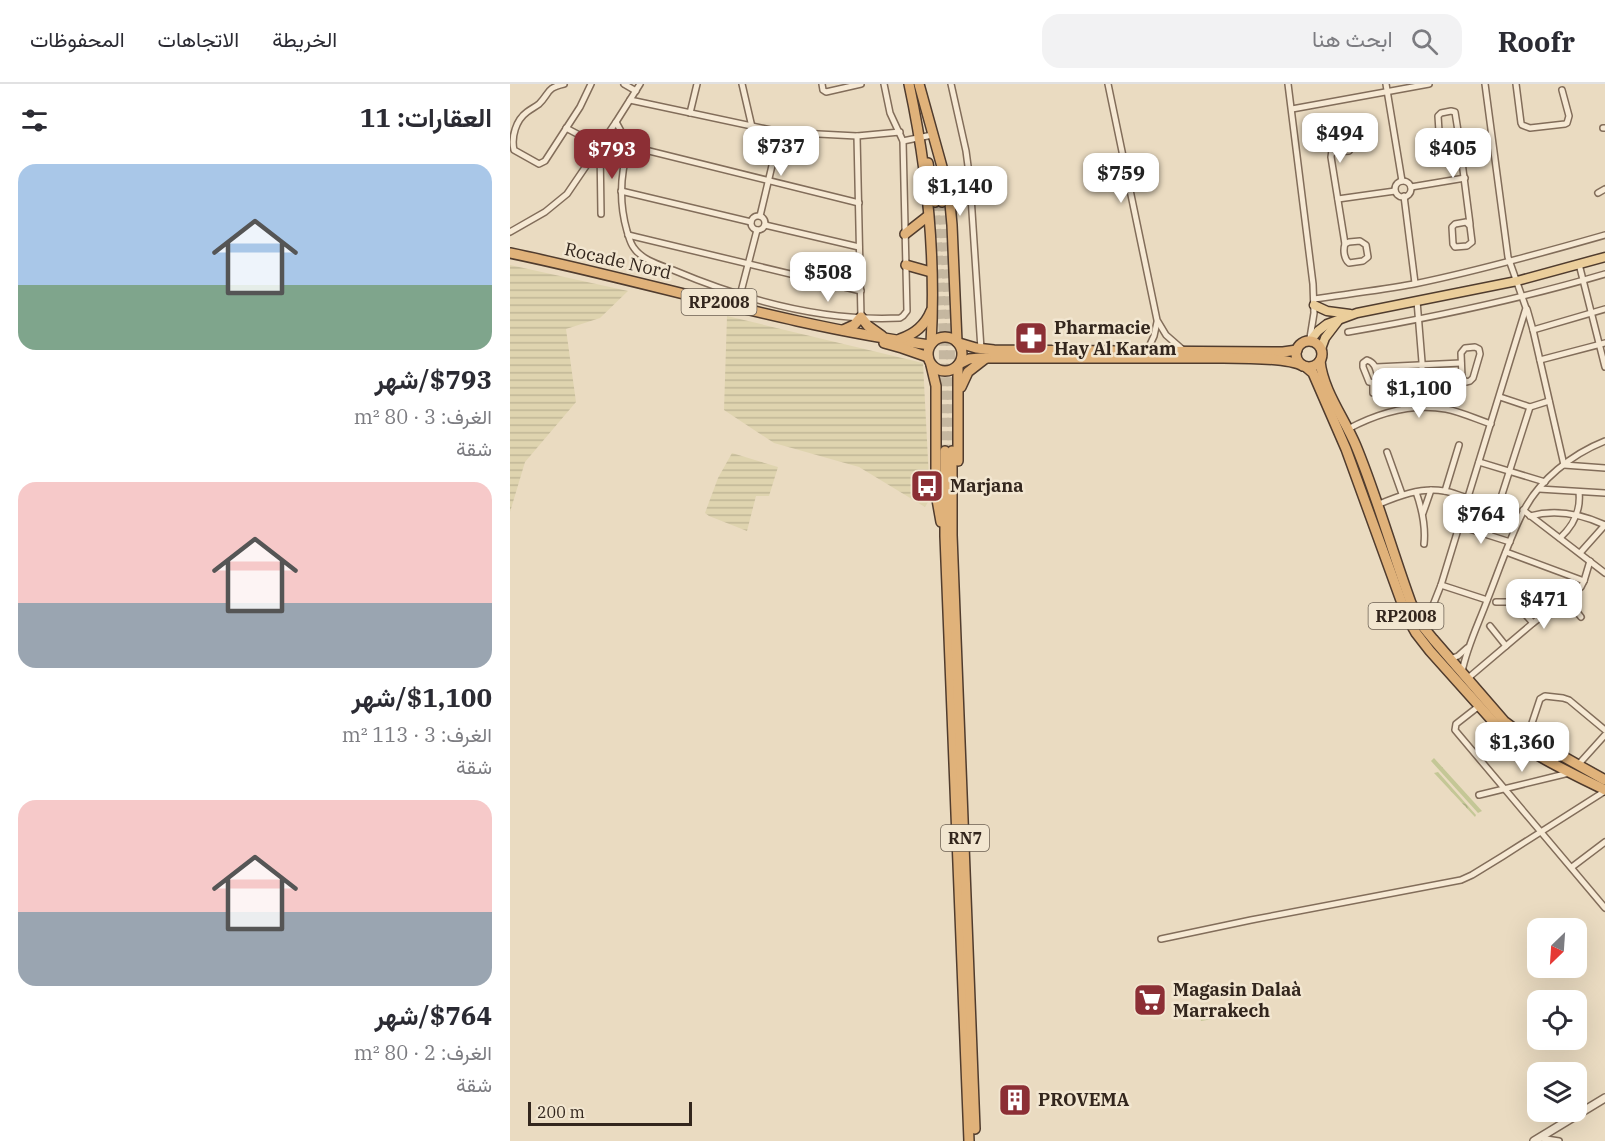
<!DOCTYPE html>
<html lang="ar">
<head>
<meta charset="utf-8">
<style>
	body { margin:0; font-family:"IBM Plex Serif",Vazirmatn,serif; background:#f2f2f3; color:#2b2b33; direction:rtl; height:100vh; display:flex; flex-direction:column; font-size:22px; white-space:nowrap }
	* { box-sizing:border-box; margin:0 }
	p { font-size:20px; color:#7c7c81 }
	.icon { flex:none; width:33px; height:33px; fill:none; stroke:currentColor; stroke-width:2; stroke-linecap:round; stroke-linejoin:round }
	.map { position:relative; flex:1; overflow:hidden; direction:ltr }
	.sheet { display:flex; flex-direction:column; background:#fff; width:510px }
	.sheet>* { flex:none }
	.needle { width:39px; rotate:205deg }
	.tools { position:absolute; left:1017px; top:834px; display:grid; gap:12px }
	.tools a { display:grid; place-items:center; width:60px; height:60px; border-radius:12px; background:#fff; box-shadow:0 6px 24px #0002; font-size:30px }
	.scale { position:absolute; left:18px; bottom:15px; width:164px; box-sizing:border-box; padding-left:6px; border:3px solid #33261d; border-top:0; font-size:16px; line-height:21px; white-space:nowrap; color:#33261d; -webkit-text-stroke:4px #f2e6d0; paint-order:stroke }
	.price { position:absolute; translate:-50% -51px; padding:0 14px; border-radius:12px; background:#fff; color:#222; font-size:20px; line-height:39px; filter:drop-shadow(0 2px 3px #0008) }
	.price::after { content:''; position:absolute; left:50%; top:36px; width:18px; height:14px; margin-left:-9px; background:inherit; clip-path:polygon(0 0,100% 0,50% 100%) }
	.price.current { background:#8c2f35; color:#fff }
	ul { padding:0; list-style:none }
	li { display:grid; align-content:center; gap:12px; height:318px; padding:0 18px }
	li span { display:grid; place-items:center; height:186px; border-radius:18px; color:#555 }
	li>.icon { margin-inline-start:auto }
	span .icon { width:108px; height:108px; fill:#fffc; stroke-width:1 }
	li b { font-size:26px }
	h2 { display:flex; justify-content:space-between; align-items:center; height:72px; padding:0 18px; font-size:26px }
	header { display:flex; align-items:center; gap:36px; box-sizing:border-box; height:84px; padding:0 30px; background:#fff; border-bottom:2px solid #e1e1e2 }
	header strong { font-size:28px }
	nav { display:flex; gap:33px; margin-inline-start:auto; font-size:21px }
	.search { width:420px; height:54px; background:#f2f2f3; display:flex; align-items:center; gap:15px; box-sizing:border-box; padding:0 21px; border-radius:18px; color:#7c7c81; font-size:22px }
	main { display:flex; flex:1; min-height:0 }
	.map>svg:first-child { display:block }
</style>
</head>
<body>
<header>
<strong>Roofr</strong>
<div class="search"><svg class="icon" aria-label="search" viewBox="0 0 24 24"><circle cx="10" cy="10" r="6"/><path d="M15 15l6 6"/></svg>ابحث هنا</div>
<nav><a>الخريطة</a><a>الاتجاهات</a><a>المحفوظات</a></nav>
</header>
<main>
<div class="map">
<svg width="1095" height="1057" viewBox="0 0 1095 1057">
	<defs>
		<pattern id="farmland-rules" width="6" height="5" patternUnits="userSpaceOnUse" patternTransform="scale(1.5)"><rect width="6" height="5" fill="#dfd4af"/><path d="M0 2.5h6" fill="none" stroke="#c0b696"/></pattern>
		<pattern id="forest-crowns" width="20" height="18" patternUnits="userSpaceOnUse" patternTransform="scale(1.5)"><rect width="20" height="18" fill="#c4c796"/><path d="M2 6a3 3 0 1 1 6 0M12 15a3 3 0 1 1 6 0" fill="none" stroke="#a9ab81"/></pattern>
	</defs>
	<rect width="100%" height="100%" fill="#eadbc1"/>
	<g fill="url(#farmland-rules)">
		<path d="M 0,181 L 118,207 L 90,234 L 56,245 L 66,318 L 15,378 L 0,428 Z"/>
		<path d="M 217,232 L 413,279 L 420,415 L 415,423 L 349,383 L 264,359 L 214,326 Z"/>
		<path d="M 222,369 L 268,383 L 259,412 L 246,412 L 237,447 L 199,432 L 195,429 L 208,394 Z"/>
	</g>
	<path fill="#c4c796" d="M 706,925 L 708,934 L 691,937 L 689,928 Z"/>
	<g fill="url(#forest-crowns)">
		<path d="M 924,674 L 972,727 L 968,729 L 921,677 Z"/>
		<path d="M 928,688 L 966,731 L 965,733 L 924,689 Z"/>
	</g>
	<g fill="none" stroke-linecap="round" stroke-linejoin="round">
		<g stroke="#c5b7a0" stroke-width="9" stroke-dasharray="9 4.5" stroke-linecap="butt">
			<path d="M 425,118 L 433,245 L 435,367"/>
			<path d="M 432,118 L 440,246 L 442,367"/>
		</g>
		<g stroke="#826d5a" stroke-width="8">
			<g id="minor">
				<path d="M 54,0 C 36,4 40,9 29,20 C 25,23 21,25 17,28 C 6,36 1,53 4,66 L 29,80 L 35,77 L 70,23 L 81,0"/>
				<path d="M 114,0 L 126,7"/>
				<path d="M 232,0 L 242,43"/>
				<path d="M 312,0 L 313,6 L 316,8 L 351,0"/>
				<path d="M 441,0 L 456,67 L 460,97 L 471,265"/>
				<path d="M 598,0 L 647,236 L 656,251 L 672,265"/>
				<path d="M 778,0 L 803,200 L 804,229 L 800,254"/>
				<path d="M 876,0 L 892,97"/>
				<path d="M 1006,0 L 1011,39 L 1012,41 L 1020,44 L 1055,40 L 1057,39 L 1059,32 L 1052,6"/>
				<path d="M 120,16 L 270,48 L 347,52 L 390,48"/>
				<path d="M 782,25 L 919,0"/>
				<path d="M 941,27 L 945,28 L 948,47 L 945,51 L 934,52 L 929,47 L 928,32 L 931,29 Z"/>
				<path d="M 180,29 L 187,0"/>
				<path d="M 106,38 L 119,62 L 349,119"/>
				<path d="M 56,44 L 90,62 L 91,130"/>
				<path d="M 1093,44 L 1095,44"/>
				<path d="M 833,45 C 842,45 843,54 843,62 L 839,67 L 824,68 L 822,66 L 821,49 L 825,46 Z"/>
				<path d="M 948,47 L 960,140"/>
				<path d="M 347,52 L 351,233"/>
				<path d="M 393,57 L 422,51"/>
				<path d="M 119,62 C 110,90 109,119 117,147 C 119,153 120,159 124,164 C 132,176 150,181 163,186 C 234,216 312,238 390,234 L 393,232 L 397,227 L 393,57 L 380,29 L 374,0"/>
				<path d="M 822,66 L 821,73 L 835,160"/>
				<circle cx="893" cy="105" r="8"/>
				<path d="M 901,103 L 955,94"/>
				<path d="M 111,107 L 241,138"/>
				<path d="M 1088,109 L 1095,105"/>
				<path d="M 894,112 L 905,199"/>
				<path d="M 828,115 L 885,107"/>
				<circle cx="248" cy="139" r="7"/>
				<path d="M 250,132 L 270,48"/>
				<path d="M 956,138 L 960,142 L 962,158 L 957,162 L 945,163 L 943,160 L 942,143 L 945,140 Z"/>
				<path d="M 255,141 L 349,163"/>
				<path d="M 0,148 L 35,128 L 57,110 L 106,38 L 130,0"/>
				<path d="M 118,151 L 351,207"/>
				<path d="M 850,157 L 856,161 L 858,173 L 853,177 L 839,179 C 834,175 833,166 835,160 L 839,158 Z"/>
				<path d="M 1069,180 L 1095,283"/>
				<path d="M 804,215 C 838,210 871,206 904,200 C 968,187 1032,169 1095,151"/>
				<path d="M 907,217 L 912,278 L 912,323"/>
				<path d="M 227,223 L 247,146"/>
				<path d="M 1017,225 L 1023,246 L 1054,381 L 1095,384"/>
				<path d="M 1023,246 L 1095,225"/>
				<path d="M 838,248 C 925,233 1010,215 1095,190"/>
				<path d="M 965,263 L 969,265 L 970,270 L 963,294 L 960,297 L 956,298 L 952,294 L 951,269 L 955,264 Z"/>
				<path d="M 637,267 L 644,252 L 647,238"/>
				<path d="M 857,276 C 866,279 866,286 868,294 L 865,299 L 859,298 L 853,283 L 853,279 Z"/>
				<path d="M 1030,276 L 1095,259"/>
				<path d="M 866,283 L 951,279"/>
				<path d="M 863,309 L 863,300"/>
				<path d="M 990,313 L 1020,323 L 1039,317"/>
				<path d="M 838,345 C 868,329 902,319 936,325 C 951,328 966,335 981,340"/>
				<path d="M 877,368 L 892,410"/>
				<path d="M 969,378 L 1035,398"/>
				<path d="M 1029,405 L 1095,409"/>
				<path d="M 935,407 L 949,361"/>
				<path d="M 906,408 C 912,425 916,441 914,460"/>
				<path d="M 867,421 C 888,412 911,403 934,407 C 942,408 950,412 958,414"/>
				<path d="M 1013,426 L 1095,489"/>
				<path d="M 913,429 L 921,406"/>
				<path d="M 1020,432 C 1046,425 1071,430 1095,441"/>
				<path d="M 950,442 L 1000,458"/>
				<path d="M 979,451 L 1020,323"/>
				<path d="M 1050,454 C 1064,441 1071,427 1069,408"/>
				<path d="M 996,468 L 1074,497"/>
				<path d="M 1070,469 L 1095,441"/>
				<path d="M 931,501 L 977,516"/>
				<path d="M 1056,514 L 1071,533"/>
				<path d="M 986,518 L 1004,518 L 1023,539"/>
				<path d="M 980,542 L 996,562"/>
				<path d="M 914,544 L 931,501 L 1016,224 L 998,173 L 975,0"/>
				<path d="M 940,575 L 948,572 L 957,564"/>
				<path d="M 952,588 C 957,562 969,539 978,514 C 989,486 999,456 1013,428 C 1029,396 1062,370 1095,357"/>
				<path d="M 957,595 L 1023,539 L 1071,503 L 1074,497 L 1080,477"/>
				<path d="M 969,622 L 946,640 L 945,646 L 1095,824"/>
				<path d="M 1017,654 L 1030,615 L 1035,612 L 1053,614 L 1059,616 L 1095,646"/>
				<path d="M 1068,681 L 1095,651"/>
				<path d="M 969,711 L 1059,689"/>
				<path d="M 1062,783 L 1095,758"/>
				<path d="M 651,855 L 741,836 L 951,796 L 962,791 L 993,772 L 1095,707"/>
				<path d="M 1030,1054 L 1049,1057"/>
			</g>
		</g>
		<g stroke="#826d5a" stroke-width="10">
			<path id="tertiary" d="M 1024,1057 L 1095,1014"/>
		</g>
		<g stroke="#503c2e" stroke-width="11">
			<g id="primary">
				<path d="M 804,221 L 817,227 L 840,230"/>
				<path d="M 800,257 L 808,247 L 817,240 L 847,229 L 1007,197 L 1095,173"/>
				<path d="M 811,265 L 815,254 L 828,237"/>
			</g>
		</g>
		<g stroke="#503c2e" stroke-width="12">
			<g id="trunk">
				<path d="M 399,0 C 417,84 426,174 421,260"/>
				<path d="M 409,0 L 434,90 L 440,119 L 442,141 L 447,258"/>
				<path d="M 418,79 L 425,118"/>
				<path d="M 429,95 L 432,118"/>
				<path d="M 395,150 L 418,132"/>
				<path d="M 0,169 C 140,198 278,242 420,261"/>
				<path d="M 396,181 L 421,188"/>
				<path d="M 333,246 L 344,241 L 351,233 L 358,242 L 372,252"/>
				<circle cx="435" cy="270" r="17"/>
				<path d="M 390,255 C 405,250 415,242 421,227"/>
				<circle cx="799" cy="270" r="13"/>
				<path d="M 374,259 L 392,264 L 418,273"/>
				<path d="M 449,259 L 466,264 L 484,266 L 773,268 L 787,266"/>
				<path d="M 810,277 C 813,307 835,335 846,362 C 867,413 882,467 901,519 L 914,544 L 923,555 L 994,637 L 1006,646 L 1095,696"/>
				<path d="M 449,280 L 459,275 L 470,274 C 544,274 618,274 692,274 C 714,274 776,272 793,282"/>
				<path d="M 421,281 L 426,302 L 426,410 L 431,438"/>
				<path d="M 796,283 L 803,289 L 836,365 L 897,533 L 906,549 L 920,567 L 988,643 C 1019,670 1059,688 1095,706"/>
				<path d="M 451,303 L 458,288 L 476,274"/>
				<path d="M 435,367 L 435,452 L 459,1057"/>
				<path d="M 442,367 L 442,451 L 465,1045"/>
				<path d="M 448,377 L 448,282"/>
			</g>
		</g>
		<use href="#minor" stroke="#f6e9d4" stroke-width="5"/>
		<use href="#tertiary" stroke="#f6e9d4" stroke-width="7"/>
		<use href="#primary" stroke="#ebce9b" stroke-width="8"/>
		<use href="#trunk" stroke="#e0b27a" stroke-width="9"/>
	</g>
	<defs>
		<g id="pharmacy-square" transform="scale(1.725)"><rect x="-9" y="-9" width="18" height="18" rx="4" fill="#8c2f35" stroke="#f2e6d0"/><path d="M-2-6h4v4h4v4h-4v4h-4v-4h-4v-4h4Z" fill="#fff"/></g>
		<g id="bus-square" transform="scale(1.725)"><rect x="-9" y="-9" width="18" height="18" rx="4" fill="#8c2f35" stroke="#f2e6d0"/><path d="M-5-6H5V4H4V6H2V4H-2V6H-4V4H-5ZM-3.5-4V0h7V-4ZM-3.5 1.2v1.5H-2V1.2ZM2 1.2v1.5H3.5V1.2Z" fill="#fff"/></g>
		<g id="supermarket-square" transform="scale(1.725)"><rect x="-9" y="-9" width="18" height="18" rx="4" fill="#8c2f35" stroke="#f2e6d0"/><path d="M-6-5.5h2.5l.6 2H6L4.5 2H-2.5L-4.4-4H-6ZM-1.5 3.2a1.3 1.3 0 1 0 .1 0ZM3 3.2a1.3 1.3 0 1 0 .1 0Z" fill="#fff"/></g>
		<g id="building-square" transform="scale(1.725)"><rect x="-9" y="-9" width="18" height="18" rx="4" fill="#8c2f35" stroke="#f2e6d0"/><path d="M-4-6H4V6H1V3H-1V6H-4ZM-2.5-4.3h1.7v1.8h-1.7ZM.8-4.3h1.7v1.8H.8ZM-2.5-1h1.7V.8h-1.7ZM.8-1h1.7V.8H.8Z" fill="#fff"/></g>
	</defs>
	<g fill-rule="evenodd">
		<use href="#pharmacy-square" x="521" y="254"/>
		<use href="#bus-square" x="417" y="402"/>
		<use href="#supermarket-square" x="640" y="916"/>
		<use href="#building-square" x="505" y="1016"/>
	</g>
	<g text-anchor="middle" stroke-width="5" stroke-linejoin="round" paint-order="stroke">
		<g fill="#f2e6d0" stroke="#6c6053" stroke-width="1.5">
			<rect x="171.5" y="205" width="75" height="26" rx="4.5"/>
			<rect x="858.5" y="519" width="75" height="26" rx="4.5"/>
			<rect x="431" y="741" width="48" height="26" rx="4.5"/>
		</g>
		<g font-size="16" font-weight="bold" fill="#33261d">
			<text x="209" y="224">RP2008</text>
			<text x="896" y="538">RP2008</text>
			<text x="455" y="760">RN7</text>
		</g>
		<g font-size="18" fill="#33261d" stroke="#f2e6d0">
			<text transform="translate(108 177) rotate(13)" y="6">Rocade Nord</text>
		</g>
		<g font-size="18" font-weight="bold" fill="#33261d" stroke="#f2e6d0" text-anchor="start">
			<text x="544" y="250">Pharmacie<tspan x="544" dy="21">Hay Al Karam</tspan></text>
			<text x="440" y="408">Marjana</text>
			<text x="663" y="912">Magasin Dalaà<tspan x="663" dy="21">Marrakech</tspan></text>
			<text x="528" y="1022">PROVEMA</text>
		</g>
	</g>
</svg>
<div class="tools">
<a><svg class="needle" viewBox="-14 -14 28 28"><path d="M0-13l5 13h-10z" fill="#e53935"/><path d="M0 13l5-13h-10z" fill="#7c7c81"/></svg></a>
<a><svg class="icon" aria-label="locate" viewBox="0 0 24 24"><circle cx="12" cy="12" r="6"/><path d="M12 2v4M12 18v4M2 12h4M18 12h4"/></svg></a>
<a><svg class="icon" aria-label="layers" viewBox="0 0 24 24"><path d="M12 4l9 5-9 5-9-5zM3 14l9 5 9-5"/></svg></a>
</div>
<div class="scale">200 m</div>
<b class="price" style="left:830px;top:80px">$494</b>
<b class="price" style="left:271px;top:93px">$737</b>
<b class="price" style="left:943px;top:95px">$405</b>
<b class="price current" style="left:102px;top:96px">$793</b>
<b class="price" style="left:611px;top:120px">$759</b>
<b class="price" style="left:450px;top:133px">$1,140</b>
<b class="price" style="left:318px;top:219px">$508</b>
<b class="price" style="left:909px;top:335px">$1,100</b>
<b class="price" style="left:971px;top:461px">$764</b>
<b class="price" style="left:1034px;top:546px">$471</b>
<b class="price" style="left:1012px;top:689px">$1,360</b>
</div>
<section class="sheet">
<h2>العقارات: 11<svg class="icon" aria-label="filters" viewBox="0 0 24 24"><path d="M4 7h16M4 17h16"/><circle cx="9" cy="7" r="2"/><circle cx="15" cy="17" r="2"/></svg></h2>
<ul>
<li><span style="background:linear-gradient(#a9c7e8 65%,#7fa58c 0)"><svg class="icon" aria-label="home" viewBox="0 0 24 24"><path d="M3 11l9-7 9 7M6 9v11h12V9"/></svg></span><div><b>$793/شهر</b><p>الغرف: 3 · 80 m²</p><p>شقة</p></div></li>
<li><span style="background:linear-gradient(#f6c9c9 65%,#9aa5b1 0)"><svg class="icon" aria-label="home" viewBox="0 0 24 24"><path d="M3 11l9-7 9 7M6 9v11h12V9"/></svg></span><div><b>$1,100/شهر</b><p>الغرف: 3 · 113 m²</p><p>شقة</p></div></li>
<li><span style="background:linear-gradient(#f6c9c9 60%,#9aa5b1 0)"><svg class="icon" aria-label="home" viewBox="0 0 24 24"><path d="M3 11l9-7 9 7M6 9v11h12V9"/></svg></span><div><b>$764/شهر</b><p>الغرف: 2 · 80 m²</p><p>شقة</p></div></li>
</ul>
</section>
</main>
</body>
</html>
